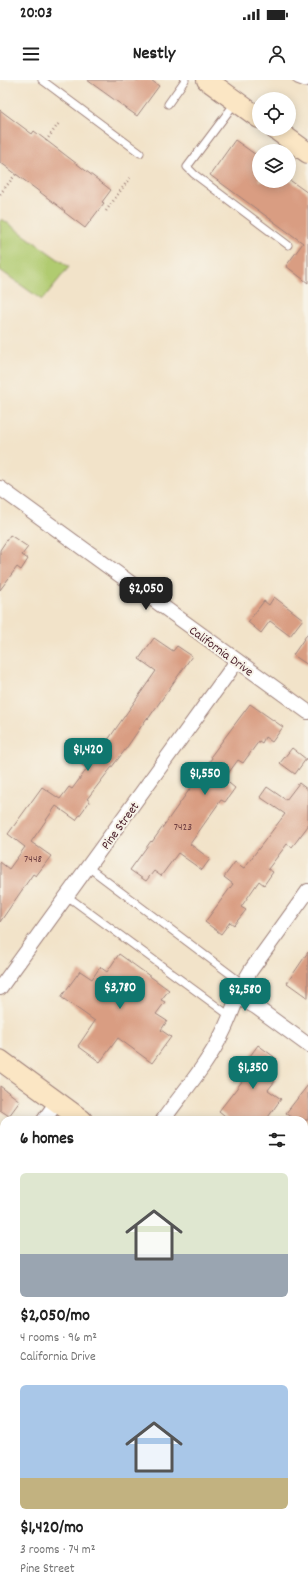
<!DOCTYPE html>
<html lang="en">
<head>
<meta charset="utf-8">
<style>
	body { margin:0; font-family:Dekko,sans-serif; background:#f2f2f2; color:#222; height:100vh; display:flex; flex-direction:column; font-size:15px; white-space:nowrap }
	* { box-sizing:border-box; margin:0 }
	p { font-size:13px; color:#767676 }
	.icon { flex:none; width:22px; height:22px; fill:none; stroke:currentColor; stroke-width:2; stroke-linecap:round; stroke-linejoin:round }
	.map { position:relative; flex:1; overflow:hidden }
	.sheet { position:absolute; left:0px; top:1036px; width:308px; height:480px; display:flex; flex-direction:column; background:#fff; border-radius:12px 12px 0 0; box-shadow:0 2px 10px #0003 }
	.sheet>* { flex:none }
	.controls { position:absolute; left:252px; top:12px; display:grid; gap:8px }
	.controls a { display:grid; place-items:center; width:44px; height:44px; border-radius:50%; background:#fff; box-shadow:0 2px 10px #0003; font-size:20px }
	.price { position:absolute; translate:-50% -34px; padding:0 9px; border-radius:8px; background:#0f766e; color:#fff; font-size:13px; line-height:26px; filter:drop-shadow(0 1px 2px #0008) }
	.price::after { content:''; position:absolute; left:50%; top:24px; width:12px; height:9px; margin-left:-6px; background:inherit; clip-path:polygon(0 0,100% 0,50% 100%) }
	.price.active { background:#222; color:#fff }
	ul { padding:0; list-style:none }
	li { display:grid; align-content:center; gap:8px; height:212px; padding:0 20px }
	li span { display:grid; place-items:center; height:124px; border-radius:6px; color:#555 }
	li>.icon { margin-inline-start:auto }
	span .icon { width:72px; height:72px; fill:#fffc; stroke-width:1 }
	li b { font-size:17px }
	h2 { display:flex; justify-content:space-between; align-items:center; height:48px; padding:0 20px; font-size:17px }
	.status { display:flex; justify-content:space-between; align-items:center; height:28px; padding:0 20px; background:#fff; direction:ltr }
	.status svg { height:11px; fill:currentColor }
	header { display:flex; justify-content:space-between; align-items:center; height:52px; padding:0 20px; background:#fff; font-size:18px; font-weight:800 }
	.map>svg:first-child { display:block }
</style>
</head>
<body>
<div class="status"><b>20:03</b><svg viewBox="0 0 49 12"><path d="M0 12V9h3v3zM5 12V6h3v6zM10 12V3h3v9zM15 12V0h3v12zM26 1h20v11H26zM47 4h2v5h-2z"/></svg></div>
<header><svg class="icon" aria-label="menu" viewBox="0 0 24 24"><path d="M4 6h16M4 12h16M4 18h16"/></svg>Nestly<svg class="icon" aria-label="person" viewBox="0 0 24 24"><circle cx="12" cy="8" r="4"/><path d="M4 21q1-7 8-7t8 7"/></svg></header>
<div class="map">
<svg width="308" height="1516" viewBox="0 0 308 1516">
	<rect width="100%" height="100%" fill="#f7f3e8"/>
	<filter id="ink" filterUnits="userSpaceOnUse"><feTurbulence type="fractalNoise" baseFrequency=".025" numOctaves="2"/><feDisplacementMap in="SourceGraphic" scale="8" xChannelSelector="R" yChannelSelector="G"/><feConvolveMatrix kernelMatrix="1 2 1 2 8 2 1 2 1" color-interpolation-filters="sRGB"/></filter>
	<filter id="wash" filterUnits="userSpaceOnUse"><feTurbulence type="fractalNoise" baseFrequency=".012" numOctaves="4" result="noise"/><feDisplacementMap in="SourceGraphic" scale="16" xChannelSelector="R" yChannelSelector="G"/><feGaussianBlur stdDeviation="0.9" result="paint"/><feColorMatrix in="noise" values="0 0 0 0 0 0 0 0 0 0 0 0 0 0 0 0 0 1.4 0 .05"/><feComposite in="paint" operator="in"/></filter>
	<g filter="url(#wash)">
		<rect width="100%" height="100%" fill="#f2e3c9"/>
		<path fill="#b0cb70" stroke="#7d754e" d="M 2,139 L 69,187 L 42,220 L 0,190 L 0,141 Z"/>
		<g id="blocks">
			<g fill="#d99d82">
				<path d="M 87,0 L 151,0 L 159,6 L 137,36 Z"/>
				<path d="M 0,30 L 32,54 L 34,51 L 111,110 L 102,122 L 104,123 L 85,148 L 64,132 L 65,131 L 0,82 Z"/>
				<path d="M 235,60 L 259,77 L 259,101 L 291,101 L 308,113 L 308,203 L 286,186 L 303,163 L 210,95 Z"/>
				<path d="M 10,455 L 28,467 L 22,475 L 28,479 L 21,490 L 17,487 L 0,510 L 0,470 Z"/>
				<path d="M 274,517 L 303,539 L 290,556 L 270,541 L 261,553 L 248,542 L 264,521 L 269,525 Z"/>
				<path d="M 308,553 L 308,585 L 293,575 Z"/>
				<path d="M 154,558 L 173,571 L 177,566 L 192,576 L 148,639 L 147,638 L 125,670 L 87,719 L 90,721 L 76,740 L 56,726 L 31,762 L 51,776 L 36,796 L 33,794 L 0,842 L 0,782 L 9,789 L 25,767 L 8,754 L 42,707 L 60,719 L 69,707 L 72,709 L 87,689 L 73,678 L 87,660 L 101,670 L 156,591 L 139,579 Z"/>
				<path d="M 250,624 L 283,647 L 272,662 L 265,657 L 262,663 L 259,661 L 243,683 L 238,680 L 224,699 L 235,708 L 225,722 L 221,720 L 190,764 L 210,779 L 202,790 L 178,773 L 161,796 L 154,791 L 146,801 L 130,790 L 151,761 L 152,762 L 212,678 L 211,676 Z"/>
				<path d="M 292,668 L 306,679 L 295,694 L 280,683 Z"/>
				<path d="M 299,703 L 308,710 L 308,746 L 292,767 L 287,764 L 268,789 L 273,792 L 264,805 L 259,801 L 241,827 L 246,830 L 234,845 L 230,842 L 221,854 L 205,842 L 233,804 L 224,797 L 235,782 L 244,788 L 285,734 L 260,717 L 267,707 L 286,720 Z"/>
				<path d="M 308,872 L 308,918 L 287,903 Z"/>
				<path d="M 119,874 L 169,910 L 161,920 L 165,922 L 156,934 L 167,941 L 161,950 L 171,957 L 152,983 L 118,958 L 100,982 L 78,966 L 95,941 L 61,917 L 80,891 L 92,899 L 100,887 L 107,892 Z"/>
				<path d="M 258,965 L 277,979 L 266,995 L 275,1001 L 268,1010 L 281,1019 L 266,1040 L 230,1040 L 219,1031 L 247,995 L 240,990 Z"/>
				<path d="M 308,1005 L 308,1040 L 296,1040 L 286,1033 Z"/>
				<path d="M 0,1006 L 20,1021 L 9,1036 L 0,1030 Z"/>
			</g>
		</g>
	</g>
	<g filter="url(#ink)">
		<use href="#blocks" fill-opacity="0" stroke="#9e817a" stroke-width="1"/>
		<g fill="none" stroke-linecap="round" stroke-linejoin="round">
			<g stroke="#9e817a" stroke-width="9">
				<g id="lane">
					<path d="M 42,0 L 140,73"/>
					<path d="M 297,0 L 305,3 L 308,2"/>
					<path d="M 235,23 L 187,87 L 194,94 L 288,165"/>
					<path d="M 168,24 L 185,0"/>
					<path d="M 88,787 L 242,903"/>
					<path d="M 67,816 L 230,936"/>
				</g>
			</g>
			<g stroke="#9e817a" stroke-width="16">
				<g id="street">
					<path d="M 0,408 L 308,632"/>
					<path d="M 0,908 L 237,581"/>
					<path d="M 236,916 L 256,927 L 308,965"/>
					<path d="M 44,1040 L 57,1022"/>
					<path d="M 163,1040 C 183,1012 207,985 222,954 C 233,933 238,910 251,890 L 308,811"/>
					<path d="M 0,1100 L 4,1095"/>
					<path d="M 304,1238 L 308,1233"/>
					<path d="M 0,1380 L 4,1374"/>
					<path d="M 104,1516 L 106,1512"/>
				</g>
			</g>
			<g stroke="#9e817a" stroke-width="22">
				<g id="secondary">
					<path d="M 207,0 L 259,38"/>
					<path d="M 275,49 L 308,73"/>
					<path d="M 0,980 L 82,1040"/>
					<path d="M 304,1203 L 308,1206"/>
				</g>
			</g>
			<g stroke="#9e817a" stroke-width="2.5" stroke-dasharray="1 3" stroke-linecap="butt">
				<path d="M 46,61 L 59,43"/>
				<path d="M 0,114 L 16,94"/>
				<path d="M 106,131 L 131,96"/>
			</g>
			<use href="#lane" stroke="#fff" stroke-width="7"/>
			<use href="#street" stroke="#fff" stroke-width="14"/>
			<use href="#secondary" stroke="#fbe6c4" stroke-width="20"/>
		</g>
	</g>
	<g text-anchor="middle" stroke-width="4" stroke-linejoin="round" paint-order="stroke">
		<g font-size="11" fill="#6e3e41">
			<text x="183" y="750">7423</text>
			<text x="33" y="782">7448</text>
		</g>
		<g font-size="13" fill="#4a1f2b" stroke="#f7f3e8">
			<text transform="translate(222 570) rotate(36)" y="5">California Drive</text>
			<text transform="translate(119 745) rotate(-54)" y="5">Pine Street</text>
		</g>
	</g>
</svg>
<div class="controls">
<a><svg class="icon" aria-label="locate" viewBox="0 0 24 24"><circle cx="12" cy="12" r="6"/><path d="M12 2v4M12 18v4M2 12h4M18 12h4"/></svg></a>
<a><svg class="icon" aria-label="layers" viewBox="0 0 24 24"><path d="M12 4l9 5-9 5-9-5zM3 14l9 5 9-5"/></svg></a>
</div>
<b class="price active" style="left:146px;top:531px">$2,050</b>
<b class="price" style="left:88px;top:692px">$1,420</b>
<b class="price" style="left:205px;top:716px">$1,550</b>
<b class="price" style="left:120px;top:930px">$3,780</b>
<b class="price" style="left:245px;top:932px">$2,580</b>
<b class="price" style="left:253px;top:1010px">$1,350</b>
<section class="sheet">
<h2>6 homes<svg class="icon" aria-label="filters" viewBox="0 0 24 24"><path d="M4 7h16M4 17h16"/><circle cx="9" cy="7" r="2"/><circle cx="15" cy="17" r="2"/></svg></h2>
<ul>
<li><span style="background:linear-gradient(#dfe7d0 65%,#9aa5b1 0)"><svg class="icon" aria-label="home" viewBox="0 0 24 24"><path d="M3 11l9-7 9 7M6 9v11h12V9"/></svg></span><div><b>$2,050/mo</b><p>4 rooms · 96 m²</p><p>California Drive</p></div></li>
<li><span style="background:linear-gradient(#a9c7e8 75%,#c2b280 0)"><svg class="icon" aria-label="home" viewBox="0 0 24 24"><path d="M3 11l9-7 9 7M6 9v11h12V9"/></svg></span><div><b>$1,420/mo</b><p>3 rooms · 74 m²</p><p>Pine Street</p></div></li>
</ul>
</section>
</div>
</body>
</html>
